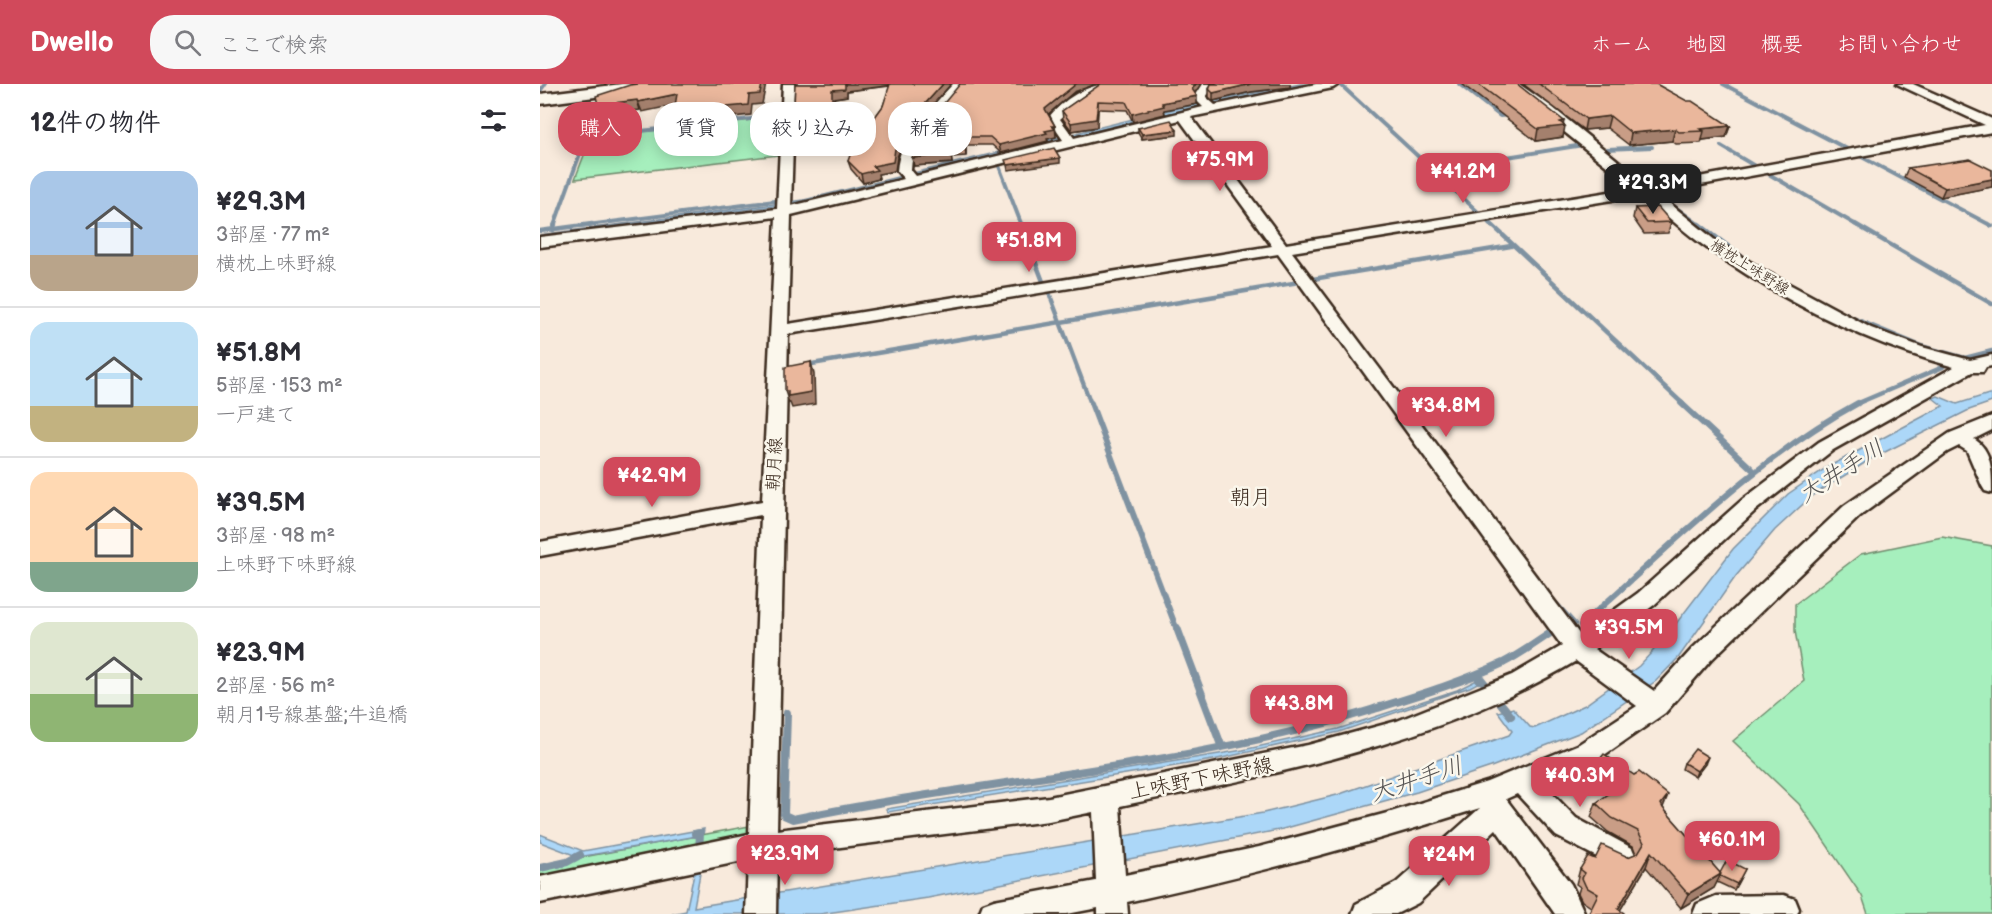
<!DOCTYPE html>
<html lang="ja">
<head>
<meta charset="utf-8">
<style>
	body { margin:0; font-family:"Balsamiq Sans","Klee One",sans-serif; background:#f7f7f7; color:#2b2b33; height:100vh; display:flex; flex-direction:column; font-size:22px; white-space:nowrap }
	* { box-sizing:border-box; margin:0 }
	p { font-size:20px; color:#7c7c81 }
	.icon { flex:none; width:33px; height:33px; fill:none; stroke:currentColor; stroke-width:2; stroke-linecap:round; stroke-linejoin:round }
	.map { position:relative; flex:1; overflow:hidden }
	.side { display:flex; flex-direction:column; background:#fff; width:540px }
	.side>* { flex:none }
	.top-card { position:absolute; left:18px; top:18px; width:570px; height:54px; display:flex; gap:12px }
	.price { position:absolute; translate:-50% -51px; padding:0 14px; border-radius:12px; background:#d1495b; color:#fff; font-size:20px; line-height:39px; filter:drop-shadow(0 2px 3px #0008) }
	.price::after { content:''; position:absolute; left:50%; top:36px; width:18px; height:14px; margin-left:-9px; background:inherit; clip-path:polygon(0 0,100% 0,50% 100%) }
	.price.on { background:#222; color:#fff }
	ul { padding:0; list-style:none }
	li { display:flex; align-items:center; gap:18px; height:150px; padding:0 30px }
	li+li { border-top:2px solid #e1e1e2 }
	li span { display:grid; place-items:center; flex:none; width:168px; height:120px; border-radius:18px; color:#555 }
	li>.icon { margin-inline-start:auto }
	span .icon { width:72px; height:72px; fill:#fffc; stroke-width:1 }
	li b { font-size:26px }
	h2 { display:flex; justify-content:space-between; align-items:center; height:72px; padding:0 30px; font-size:26px }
	.pill { padding:0 21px; border-radius:24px; background:#fff; box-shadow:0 3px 15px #0003; font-size:21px; line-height:54px }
	.pill.on { background:#d1495b; color:#fff }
	header { display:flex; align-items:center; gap:36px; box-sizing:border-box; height:84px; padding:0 30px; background:#d1495b; color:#fff }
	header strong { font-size:28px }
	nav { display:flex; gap:33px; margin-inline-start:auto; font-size:21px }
	.search { width:420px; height:54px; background:#f7f7f7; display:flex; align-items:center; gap:15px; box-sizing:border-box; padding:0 21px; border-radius:24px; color:#7c7c81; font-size:22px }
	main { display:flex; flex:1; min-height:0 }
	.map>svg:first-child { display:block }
</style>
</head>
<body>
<header>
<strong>Dwello</strong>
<div class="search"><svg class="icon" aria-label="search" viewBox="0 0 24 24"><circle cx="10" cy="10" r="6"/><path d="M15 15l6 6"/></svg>ここで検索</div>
<nav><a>ホーム</a><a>地図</a><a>概要</a><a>お問い合わせ</a></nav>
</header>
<main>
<section class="side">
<h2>12件の物件<svg class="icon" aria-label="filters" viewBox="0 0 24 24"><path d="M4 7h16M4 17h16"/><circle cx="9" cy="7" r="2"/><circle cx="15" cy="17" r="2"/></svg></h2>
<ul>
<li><span style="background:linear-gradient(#a9c7e8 70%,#b9a48a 0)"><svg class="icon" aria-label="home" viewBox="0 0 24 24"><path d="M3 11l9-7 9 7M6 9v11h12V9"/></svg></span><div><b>¥29.3M</b><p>3部屋 · 77 m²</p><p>横枕上味野線</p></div></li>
<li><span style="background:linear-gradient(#bfe0f5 70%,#c2b280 0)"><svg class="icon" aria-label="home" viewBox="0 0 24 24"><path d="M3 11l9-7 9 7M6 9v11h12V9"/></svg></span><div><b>¥51.8M</b><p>5部屋 · 153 m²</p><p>一戸建て</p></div></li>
<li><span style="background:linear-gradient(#ffd9b3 75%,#7fa58c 0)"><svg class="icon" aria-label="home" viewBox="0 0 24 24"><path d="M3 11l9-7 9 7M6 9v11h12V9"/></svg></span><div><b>¥39.5M</b><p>3部屋 · 98 m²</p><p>上味野下味野線</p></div></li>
<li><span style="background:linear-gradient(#dfe7d0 60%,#8fb573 0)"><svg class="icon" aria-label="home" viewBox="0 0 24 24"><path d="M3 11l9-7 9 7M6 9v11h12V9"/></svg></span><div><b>¥23.9M</b><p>2部屋 · 56 m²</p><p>朝月1号線基盤;牛追橋</p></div></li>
</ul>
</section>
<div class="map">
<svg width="1452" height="830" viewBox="0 0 1452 830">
	<rect width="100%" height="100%" fill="#f8eadc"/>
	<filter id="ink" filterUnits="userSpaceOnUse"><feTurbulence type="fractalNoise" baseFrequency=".0167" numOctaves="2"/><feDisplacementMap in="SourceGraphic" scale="12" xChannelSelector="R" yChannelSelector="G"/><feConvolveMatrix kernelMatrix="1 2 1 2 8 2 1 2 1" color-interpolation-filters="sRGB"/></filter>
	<g filter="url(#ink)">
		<g fill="#a6efbd" stroke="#708c6e" stroke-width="1.5">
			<path d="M 240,33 L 238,71 L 35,95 L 51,53 Z"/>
			<path d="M 1402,453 L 1452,462 L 1452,830 L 1328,830 L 1322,812 L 1259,720 L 1193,657 L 1264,597 L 1255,547 L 1255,520 L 1321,470 Z"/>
			<path d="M 215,741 L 213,751 L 0,800 L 0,785 L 38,774 Z"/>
		</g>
		<g fill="#acd7f8" stroke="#7f92a1" stroke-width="1.5">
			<path d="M 760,0 L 771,0 L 607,34 L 271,117 L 0,153 L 0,151 L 264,116 L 634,25 Z"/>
			<path d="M 1452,309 L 1452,318 L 1429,326 L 1331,375 L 1273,411 L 1235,446 L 1196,492 L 1139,573 L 1116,597 L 1041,648 L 951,683 L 877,708 L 739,746 L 388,814 L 280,830 L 132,830 L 146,827 L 155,785 L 161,784 L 154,823 L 723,729 L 797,711 L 969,651 L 972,647 L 958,628 L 973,624 L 990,643 L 995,644 L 1045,621 L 1099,582 L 1125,554 L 1193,465 L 1248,410 L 1286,384 L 1403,322 L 1393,314 L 1398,312 L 1417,320 Z"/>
			<path d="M 941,594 L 945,599 L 941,597 L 930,603 L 799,648 L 673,676 L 348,728 L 346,725 L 703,666 L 798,645 L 917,606 Z"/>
			<path d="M 164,745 L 163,751 L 39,773 L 0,758 L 0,750 L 43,767 Z"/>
		</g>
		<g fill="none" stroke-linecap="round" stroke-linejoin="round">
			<g stroke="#7f92a1" stroke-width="4">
				<path d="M 919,0 L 960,32 L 970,31"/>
				<path d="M 1183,0 L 1311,67"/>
				<path d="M 802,2 L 937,127"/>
				<path d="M 0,7 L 5,0"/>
				<path d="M 1181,62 L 1218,84"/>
				<path d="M 1067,65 L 1112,63"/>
				<path d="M 1065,66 L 1098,93"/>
				<path d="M 1318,71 L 1452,142"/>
				<path d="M 459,82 L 482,142"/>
				<path d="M 891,85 L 1043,61"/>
				<path d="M 1227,89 L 1318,142"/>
				<path d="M 1122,113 L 1161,142"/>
				<path d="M 945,135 L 952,142"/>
				<path d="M 14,142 L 46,53 L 237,32"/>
				<path d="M 40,142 L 235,117"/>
			</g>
			<g stroke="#7f92a1" stroke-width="4.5">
				<path d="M 481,140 L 504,200"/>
				<path d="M 951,140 L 1143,320"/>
				<path d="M 1159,140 L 1205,175"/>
				<path d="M 1315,140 L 1452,220"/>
				<path d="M 1449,140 L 1452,142"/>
				<path d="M 13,146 L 15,140"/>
				<path d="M 0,147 L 52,140"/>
				<path d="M 1213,180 L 1233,192"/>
				<path d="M 773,195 L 971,162"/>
				<path d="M 508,206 L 551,320"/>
				<path d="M 1308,232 L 1381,262 L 1425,274 L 1452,267"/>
				<path d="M 266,281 L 759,198"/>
				<path d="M 1316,320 L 1403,283"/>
			</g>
			<g stroke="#7f92a1" stroke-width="6">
				<path d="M 551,319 L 637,546"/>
				<path d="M 1141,319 L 1212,385"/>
				<path d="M 1016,520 L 1034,540"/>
				<path d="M 1041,541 C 1129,464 1215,375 1318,319"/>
			</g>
			<g stroke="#7f92a1" stroke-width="8">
				<path d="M 637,544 L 681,661"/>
				<path d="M 939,596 L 941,595 L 971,632"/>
				<path d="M 247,629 L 244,731 L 253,735 C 445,695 643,684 831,626 C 876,612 920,599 963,579 C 979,571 994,560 1009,550"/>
				<path d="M 155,750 L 160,749 L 159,767"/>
				<path d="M 0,784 L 27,778 L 40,771"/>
			</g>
			<g stroke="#3b2a1e" stroke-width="5">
				<g id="minor">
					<path d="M 243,0 L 255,0 L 251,122 L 364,95 L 357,87 C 360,50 389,26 413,0 L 425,0 C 404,28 373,48 371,86 L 376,92 L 523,56 L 508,34 C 523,16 546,0 570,0 L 536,21 L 520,35 L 534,54 L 663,23 L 654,14 L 663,0 L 675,0 L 666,13 L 675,21 L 776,0 L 799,0 L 793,4 L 651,33 L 746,160 L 1094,104 L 965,0 L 979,0 L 1012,23 L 1109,102 L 1445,41 L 1357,0 L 1373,0 L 1452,35 L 1452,48 L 1117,109 L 1176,157 L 1223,186 L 1331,244 L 1382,263 L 1430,276 L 1452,271 L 1452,282 L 1446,283 L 1443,288 L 1432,288 L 1293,366 L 1216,426 L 1114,521 L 1054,565 L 1114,607 L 1153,564 L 1304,422 L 1410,349 L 1452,332 L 1452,346 L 1434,355 C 1452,366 1452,387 1452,409 L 1445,407 L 1442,402 L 1427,367 L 1419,362 L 1407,368 L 1320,432 L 1171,576 L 1125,629 L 1057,676 L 1002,699 L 1036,734 L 1092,764 L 1096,773 L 1092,782 L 1082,786 L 1016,752 L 977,710 L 966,715 L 1031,800 L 1045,830 L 1015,830 L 956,745 L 878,819 L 856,830 L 812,830 L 816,820 L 856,799 L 940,724 C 824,761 707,792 587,818 L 588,830 L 558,830 L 558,824 L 527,830 L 439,830 L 443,820 L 454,816 L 556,797 L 553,728 L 509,737 L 237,771 L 236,830 L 206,830 L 208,776 L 0,819 L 0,793 L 209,750 L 221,431 L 0,472 L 0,458 L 222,417 L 236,133 L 0,163 L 0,153 L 237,125 ZM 640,36 L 732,162 L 248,240 L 251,131 ZM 1103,111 C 1124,129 1144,148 1167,164 C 1242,217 1326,259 1414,283 L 1279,358 L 1202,416 L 1098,509 L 1040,551 L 752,168 ZM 738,170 L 1022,562 L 972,591 L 857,637 L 768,661 L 509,713 L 237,746 L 248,250 ZM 1036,577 L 1097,622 L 1039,660 L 947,698 L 851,728 L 719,763 L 585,791 L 580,722 C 738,689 896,661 1036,577 Z"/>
					<path d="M 1244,811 L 1255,815 L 1259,825 L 1257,830 L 1153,830 L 1157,820 L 1176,812 Z"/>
				</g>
			</g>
			<g stroke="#3b2a1e" stroke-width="5">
				<path id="major" d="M 82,0 L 126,0 L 118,5 L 0,20 L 0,10 Z"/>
			</g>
			<use href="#minor" fill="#fbf7ec" fill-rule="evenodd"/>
			<use href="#major" fill="#fbf7ec" fill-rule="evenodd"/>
		</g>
		<g fill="#c99d86" stroke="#3b2a1e" stroke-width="1.5">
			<path d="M 255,0 L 411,0 L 368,49 L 357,73 L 355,87 L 338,90 L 339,95 L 323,99 L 311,85 L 308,77 L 327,44 L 343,22 L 350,2 L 307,7 L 307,12 L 294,14 L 294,26 L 285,27 L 286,39 L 281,40 L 281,43 L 260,45 L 258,37 L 257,29 L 256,29 L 254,21 Z"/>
			<path d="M 561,0 L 661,0 L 655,9 L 657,20 L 624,26 L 625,30 L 593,38 L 587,26 L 558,25 L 557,43 L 532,47 L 523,35 L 522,27 Z"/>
			<path d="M 671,0 L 750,0 L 750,3 L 711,8 L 673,17 L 669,13 L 669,5 Z"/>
			<path d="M 922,0 L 977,0 L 1023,40 L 1023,53 L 996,57 Z"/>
			<path d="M 983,0 L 1116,0 L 1190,42 L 1186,53 L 1162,56 L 1161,59 L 1136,60 L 1132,57 L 1089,61 L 1067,44 L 1044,46 Z"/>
			<path d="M 534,8 L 509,30 L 515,42 L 516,53 L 507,55 L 508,57 L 461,69 L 452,61 L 426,61 L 426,72 L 411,73 L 412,79 L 374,82 L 372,74 Z"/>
			<path d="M 598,44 L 637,51 L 602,55 L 598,48 Z"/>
			<path d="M 1368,84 L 1452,86 L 1452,103 L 1401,113 L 1364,93 Z"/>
			<path d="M 1095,124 L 1131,138 L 1128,149 L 1104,150 L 1093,134 Z"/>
			<path d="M 1060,675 L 1123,724 L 1180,789 L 1205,785 L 1194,806 L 1177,798 L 1174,804 L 1141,824 L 1106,783 L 1080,826 L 1051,823 L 1042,817 L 1038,809 L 1040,803 L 1036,800 L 1040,785 L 1055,775 L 1088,773 L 1096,770 L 1093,762 L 1068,748 L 1051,733 L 1056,719 L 1069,710 L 1070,706 L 1055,690 Z"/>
			<path d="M 1144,679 L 1165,680 L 1155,693 L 1142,685 Z"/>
		</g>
		<g fill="#a4806d" stroke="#3b2a1e" stroke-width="1.5">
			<path d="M 222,0 L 226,0 L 222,20 L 212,21 L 211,31 L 137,39 L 134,28 L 209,11 Z"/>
			<path d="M 305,0 L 354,0 L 354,1 L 307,7 L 307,12 L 294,14 L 294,26 L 285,27 L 286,39 L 281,40 L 281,43 L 260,45 L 258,37 L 279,32 L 283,20 L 292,6 Z"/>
			<path d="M 403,0 L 411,0 L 368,49 L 357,73 L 355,87 L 338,90 L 339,95 L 323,99 L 321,90 L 333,82 L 355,65 L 366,41 Z"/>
			<path d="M 536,0 L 557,0 L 534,8 L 506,32 L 505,25 Z"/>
			<path d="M 656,0 L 661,0 L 652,13 L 652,5 Z"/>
			<path d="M 711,0 L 750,0 L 750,3 L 711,8 L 673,17 L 673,9 Z"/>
			<path d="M 137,10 L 140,20 L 102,28 L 98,18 Z"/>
			<path d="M 657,12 L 657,20 L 624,26 L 625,30 L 593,38 L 592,30 L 622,19 Z"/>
			<path d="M 97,16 L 100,26 L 62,31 L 58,21 Z"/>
			<path d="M 558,17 L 558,25 L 557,43 L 532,47 L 531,39 Z"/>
			<path d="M 1070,32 L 1067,44 L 1044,46 L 1046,35 Z"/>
			<path d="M 1024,37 L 1023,42 L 1025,42 L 1023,53 L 996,57 L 998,45 L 1020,38 Z"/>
			<path d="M 512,42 L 515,42 L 516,53 L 507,55 L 508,57 L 461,69 L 459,61 L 505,47 Z"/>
			<path d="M 1190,42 L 1186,53 L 1162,56 L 1164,47 L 1160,45 Z"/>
			<path d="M 1135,45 L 1132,57 L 1089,61 L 1091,49 Z"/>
			<path d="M 637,46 L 637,51 L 602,55 L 602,50 Z"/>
			<path d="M 425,53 L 426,61 L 426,72 L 425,64 Z"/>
			<path d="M 411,70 L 412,79 L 374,82 L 372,74 Z"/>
			<path d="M 520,74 L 520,79 L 468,86 L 467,81 Z"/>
			<path d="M 1452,95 L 1452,103 L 1401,113 L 1405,104 Z"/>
			<path d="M 271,278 L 274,290 L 275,320 L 252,324 L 250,319 L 249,319 L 245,307 L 248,307 Z"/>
			<path d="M 1168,673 L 1165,680 L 1155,693 L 1157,687 Z"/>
			<path d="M 1128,711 L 1122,726 L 1121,720 Z"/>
			<path d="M 1111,768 L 1106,783 L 1078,830 L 1078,825 Z"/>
			<path d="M 1181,790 L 1174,804 L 1141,824 L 1148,810 Z"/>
		</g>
		<g fill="#eab79c" stroke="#3b2a1e" stroke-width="1.5">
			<path d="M 99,0 L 222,0 L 220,10 L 209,11 L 208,21 L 134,28 L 137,10 L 98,18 L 97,16 L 58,21 L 56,12 L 90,1 Z"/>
			<path d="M 255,0 L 305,0 L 305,5 L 292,6 L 292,19 L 283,20 L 284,31 L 279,32 L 279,35 L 258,37 L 257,21 L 254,21 Z"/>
			<path d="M 350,0 L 403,0 L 366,41 L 355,65 L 353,78 L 333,82 L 337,86 L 321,90 L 308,77 L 319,45 L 327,44 L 343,22 Z"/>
			<path d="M 420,0 L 536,0 L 505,25 L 515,42 L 512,42 L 515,45 L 505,47 L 507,49 L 459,61 L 450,53 L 425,53 L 425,64 L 409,65 L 411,70 L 372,74 L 384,43 Z"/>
			<path d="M 561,0 L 656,0 L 652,5 L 657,12 L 622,19 L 624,22 L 592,30 L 586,18 L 558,17 L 556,35 L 531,39 L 522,27 Z"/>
			<path d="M 671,0 L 711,0 L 673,9 L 669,5 Z"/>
			<path d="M 938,0 L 977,0 L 1024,37 L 1020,38 L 1025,42 L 998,45 Z"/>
			<path d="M 999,0 L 1116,0 L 1147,17 L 1152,17 L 1190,42 L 1160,45 L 1164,47 L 1139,48 L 1135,45 L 1091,49 L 1070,32 L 1046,35 Z"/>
			<path d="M 631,36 L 637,46 L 602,50 L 598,44 Z"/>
			<path d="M 514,64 L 520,74 L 467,81 L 465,76 Z"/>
			<path d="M 1430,75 L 1452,86 L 1452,95 L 1405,104 L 1368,84 Z"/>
			<path d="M 1118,123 L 1131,138 L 1107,139 L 1095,124 Z"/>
			<path d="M 271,278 L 271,308 L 248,312 L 248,307 L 245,307 L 245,283 Z"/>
			<path d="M 1155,665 L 1168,673 L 1157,687 L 1144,679 Z"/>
			<path d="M 1064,670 L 1094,691 L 1099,688 L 1128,711 L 1121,720 L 1123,724 L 1181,790 L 1148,810 L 1111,768 L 1078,825 L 1084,829 L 1084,830 L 1048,830 L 1058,810 L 1046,803 L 1042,794 L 1045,789 L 1040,785 L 1048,772 L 1055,775 L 1062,761 L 1088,773 L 1098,769 L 1104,759 L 1098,747 L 1072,734 L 1056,719 L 1074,706 L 1071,704 L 1080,697 L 1060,675 Z"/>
			<path d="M 1187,776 L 1205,785 L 1197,800 L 1180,792 L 1181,790 L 1180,789 Z"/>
		</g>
	</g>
	<g text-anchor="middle" stroke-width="5" stroke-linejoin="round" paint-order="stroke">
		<g font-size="15" fill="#3b2a1e" stroke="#fbf7ec">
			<text transform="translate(1210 183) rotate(32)" y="5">横枕上味野線</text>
		</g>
		<g font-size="18" fill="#3b2a1e" stroke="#fbf7ec">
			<text transform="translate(234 380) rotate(-87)" y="6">朝月線</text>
		</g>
		<g font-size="21" fill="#3b2a1e" stroke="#fbf7ec">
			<text x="711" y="420">朝月</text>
		</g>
		<g font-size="21" fill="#3b2a1e" stroke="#fbf7ec">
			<text transform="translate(661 694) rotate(-11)" y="7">上味野下味野線</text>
		</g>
		<g font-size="24" font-style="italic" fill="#575554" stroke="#fbf7ec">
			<text transform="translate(1301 387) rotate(-32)" y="8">大井手川</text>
			<text transform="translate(876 695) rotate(-18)" y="8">大井手川</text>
		</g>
	</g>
</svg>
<b class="price" style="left:680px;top:108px">¥75.9M</b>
<b class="price" style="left:923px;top:120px">¥41.2M</b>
<b class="price on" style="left:1113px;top:131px">¥29.3M</b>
<b class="price" style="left:489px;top:189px">¥51.8M</b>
<b class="price" style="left:906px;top:354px">¥34.8M</b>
<b class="price" style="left:112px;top:424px">¥42.9M</b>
<b class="price" style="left:1089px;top:576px">¥39.5M</b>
<b class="price" style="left:759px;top:652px">¥43.8M</b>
<b class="price" style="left:1040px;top:724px">¥40.3M</b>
<b class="price" style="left:1192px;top:788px">¥60.1M</b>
<b class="price" style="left:245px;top:802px">¥23.9M</b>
<b class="price" style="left:909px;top:803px">¥24M</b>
<div class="top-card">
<a class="pill on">購入</a>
<a class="pill">賃貸</a>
<a class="pill">絞り込み</a>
<a class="pill">新着</a>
</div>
</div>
</main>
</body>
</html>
